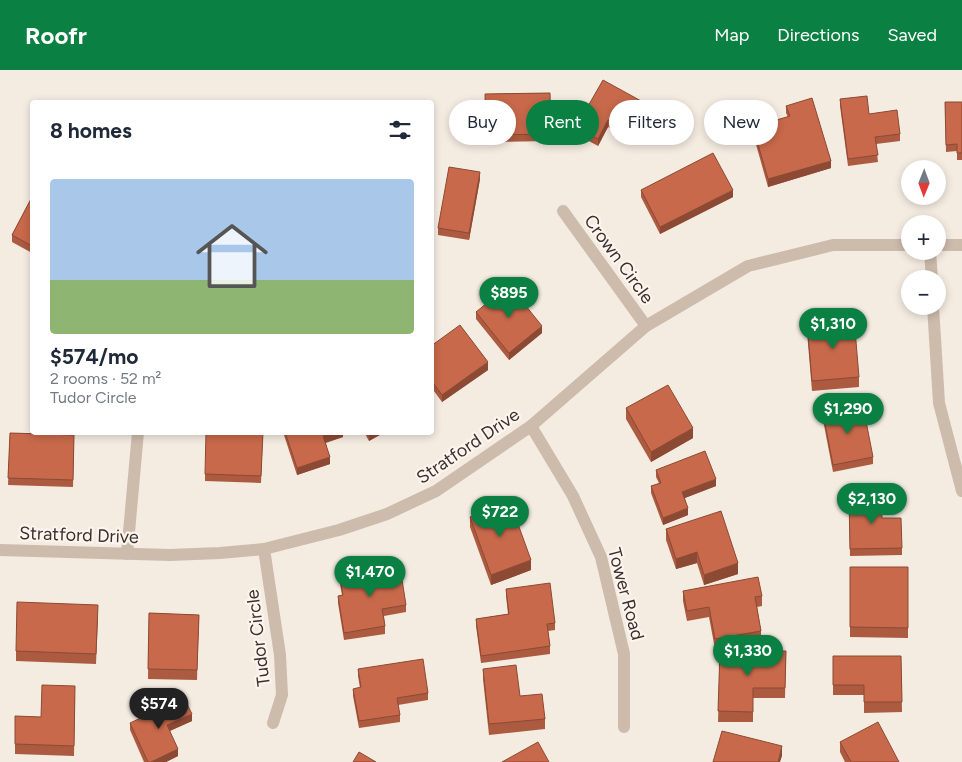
<!DOCTYPE html>
<html lang="en">
<head>
<meta charset="utf-8">
<style>
	body { margin:0; font-family:Figtree,sans-serif; background:#f6f6f7; color:#1f2937; height:100vh; display:flex; flex-direction:column; font-size:19px; white-space:nowrap }
	* { box-sizing:border-box; margin:0 }
	p { font-size:16px; color:#747a83 }
	.icon { flex:none; width:28px; height:28px; fill:none; stroke:currentColor; stroke-width:2; stroke-linecap:round; stroke-linejoin:round }
	.map { position:relative; flex:1; overflow:hidden }
	.panel { position:absolute; left:30px; top:30px; width:404px; height:335px; display:flex; flex-direction:column; background:#fff; border-radius:5px; box-shadow:0 2px 8px #0003 }
	.panel>* { flex:none }
	.hud { position:absolute; left:449px; top:30px; width:438px; height:45px; display:flex; gap:10px }
	.needle { width:32px; rotate:181deg }
	.buttons { position:absolute; left:901px; top:90px; display:grid; gap:10px }
	.buttons a { display:grid; place-items:center; width:45px; height:45px; border-radius:50%; background:#fff; box-shadow:0 2px 8px #0003; font-size:25px }
	.price { position:absolute; translate:-50% -42px; padding:0 11px; border-radius:18px; background:#0b8043; color:#fff; font-size:16px; line-height:32px; filter:drop-shadow(0 1px 2px #0008) }
	.price::after { content:''; position:absolute; left:50%; top:30px; width:15px; height:11px; margin-left:-8px; background:inherit; clip-path:polygon(0 0,100% 0,50% 100%) }
	.price.current { background:#222; color:#fff }
	ul { padding:0; list-style:none }
	li { display:grid; align-content:center; gap:10px; height:265px; padding:0 20px }
	li span { display:grid; place-items:center; height:155px; border-radius:5px; color:#555 }
	li>.icon { margin-inline-start:auto }
	span .icon { width:90px; height:90px; fill:#fffc; stroke-width:1 }
	li b { font-size:21px }
	h2 { display:flex; justify-content:space-between; align-items:center; height:60px; padding:0 20px; font-size:21px }
	.tag { padding:0 18px; border-radius:22px; background:#fff; box-shadow:0 2px 8px #0003; font-size:18px; line-height:45px }
	.tag.current { background:#0b8043; color:#fff }
	header { display:flex; align-items:center; gap:30px; box-sizing:border-box; height:70px; padding:0 25px; background:#0b8043; color:#fff }
	header strong { font-size:24px }
	nav { display:flex; gap:28px; margin-inline-start:auto; font-size:18px }
	.map>svg:first-child { display:block }
</style>
</head>
<body>
<header>
<strong>Roofr</strong>
<nav><a>Map</a><a>Directions</a><a>Saved</a></nav>
</header>
<div class="map">
<svg width="962" height="692" viewBox="0 0 962 692">
	<rect width="100%" height="100%" fill="#f4ebe1"/>
	<g fill="none" stroke-linecap="round" stroke-linejoin="round">
		<g stroke="#cdbbac" stroke-width="12">
			<path d="M 563,141 L 646,256"/>
			<path d="M 938,175 L 962,175"/>
			<path d="M 930,181 L 932,209"/>
			<path d="M 933,236 L 939,333 L 962,421"/>
			<path d="M 531,356 L 573,426 L 601,487 L 624,584 L 624,657"/>
			<path d="M 264,479 L 280,585 L 282,625 L 273,653"/>
			<path d="M 0,480 L 170,485 L 220,483 L 264,479 L 339,460 L 387,444 L 436,421 L 531,356 L 646,256 L 748,196 L 833,175 L 910,175"/>
			<path d="M 127,484 L 138,362"/>
		</g>
	</g>
	<g fill="#ac5a40">
		<path d="M 550,23 L 551,71 L 486,72 L 485,24 Z"/>
		<path d="M 840,29 L 869,44 L 900,64 L 900,71 L 876,74 L 878,92 L 848,96 L 840,36 Z"/>
		<path d="M 945,32 L 962,32 L 962,90 L 957,90 L 957,81 L 946,82 Z"/>
		<path d="M 786,36 L 831,98 L 768,117 L 753,64 L 753,57 L 788,47 L 786,43 Z"/>
		<path d="M 652,37 L 652,45 L 636,72 L 608,57 L 598,76 L 576,64 L 576,57 Z"/>
		<path d="M 480,109 L 469,170 L 438,165 L 438,158 Z"/>
		<path d="M 641,120 L 733,127 L 660,164 L 641,127 Z"/>
		<path d="M 32,127 L 32,183 L 12,172 L 12,165 Z"/>
		<path d="M 476,242 L 542,263 L 509,290 L 476,249 Z"/>
		<path d="M 807,252 L 859,307 L 859,317 L 812,321 L 807,262 Z"/>
		<path d="M 431,276 L 488,300 L 442,332 L 431,317 Z"/>
		<path d="M 626,338 L 693,368 L 651,392 L 626,349 Z"/>
		<path d="M 823,343 L 873,387 L 873,394 L 833,402 L 823,350 Z"/>
		<path d="M 263,362 L 261,413 L 205,411 L 205,404 Z"/>
		<path d="M 283,362 L 343,362 L 343,367 L 326,373 L 330,394 L 297,405 Z"/>
		<path d="M 364,362 L 385,362 L 369,371 Z"/>
		<path d="M 10,363 L 74,365 L 73,417 L 8,415 Z"/>
		<path d="M 656,400 L 716,416 L 685,428 L 688,445 L 663,455 L 651,423 L 651,416 L 659,413 L 656,407 Z"/>
		<path d="M 849,426 L 882,448 L 902,478 L 902,485 L 850,486 Z"/>
		<path d="M 470,447 L 531,500 L 491,515 L 470,457 Z"/>
		<path d="M 666,459 L 738,504 L 704,515 L 697,493 L 676,499 L 666,470 Z"/>
		<path d="M 850,497 L 908,497 L 908,568 L 850,567 Z"/>
		<path d="M 340,507 L 406,535 L 406,542 L 384,546 L 385,556 L 385,564 L 344,570 L 338,533 L 338,526 L 342,525 L 340,514 Z"/>
		<path d="M 506,519 L 555,553 L 555,560 L 548,561 L 550,576 L 550,584 L 481,593 L 476,556 L 476,549 L 508,544 L 506,526 Z"/>
		<path d="M 683,521 L 762,526 L 762,536 L 757,537 L 761,561 L 761,571 L 715,579 L 709,547 L 687,551 L 683,531 Z"/>
		<path d="M 149,543 L 199,545 L 197,610 L 148,609 Z"/>
		<path d="M 98,546 L 96,594 L 16,591 L 16,581 Z"/>
		<path d="M 720,580 L 786,581 L 785,628 L 753,628 L 753,652 L 718,652 Z"/>
		<path d="M 833,586 L 901,586 L 902,642 L 864,643 L 864,625 L 833,625 Z"/>
		<path d="M 358,599 L 428,623 L 428,630 L 398,635 L 400,645 L 400,652 L 359,658 L 353,626 L 353,619 L 360,618 L 358,606 Z"/>
		<path d="M 483,599 L 520,626 L 545,649 L 545,659 L 489,665 L 483,609 Z"/>
		<path d="M 75,626 L 74,686 L 15,684 L 15,646 L 41,647 Z"/>
		<path d="M 192,651 L 170,661 L 178,686 L 166,692 L 144,692 L 130,660 L 130,653 Z"/>
		<path d="M 840,672 L 899,692 L 845,692 L 840,682 Z"/>
	</g>
	<g fill="#8c4a34">
		<path d="M 652,37 L 652,45 L 636,72 L 636,65 Z"/>
		<path d="M 608,50 L 608,57 L 598,76 L 598,69 Z"/>
		<path d="M 831,91 L 831,98 L 768,117 L 768,109 Z"/>
		<path d="M 480,102 L 480,109 L 469,170 L 469,163 Z"/>
		<path d="M 733,120 L 733,127 L 660,164 L 660,157 Z"/>
		<path d="M 542,256 L 542,263 L 509,290 L 509,283 Z"/>
		<path d="M 488,292 L 488,300 L 442,332 L 442,325 Z"/>
		<path d="M 693,358 L 693,368 L 651,392 L 651,382 Z"/>
		<path d="M 335,362 L 343,362 L 343,367 L 323,373 L 323,366 Z"/>
		<path d="M 371,362 L 385,362 L 369,371 L 369,364 Z"/>
		<path d="M 330,387 L 330,394 L 297,405 L 297,398 Z"/>
		<path d="M 716,409 L 716,416 L 682,429 L 682,422 Z"/>
		<path d="M 688,438 L 688,445 L 663,455 L 663,448 Z"/>
		<path d="M 697,482 L 697,493 L 676,499 L 676,489 Z"/>
		<path d="M 531,490 L 531,500 L 491,515 L 491,505 Z"/>
		<path d="M 738,493 L 738,504 L 704,515 L 704,505 Z"/>
		<path d="M 192,644 L 192,651 L 167,662 L 167,655 Z"/>
		<path d="M 782,676 L 782,686 L 780,692 L 778,692 Z"/>
		<path d="M 178,679 L 178,686 L 166,692 L 151,692 Z"/>
	</g>
	<g fill="#c8694b" stroke="#8c4a34">
		<path d="M 603,10 L 652,37 L 636,65 L 608,50 L 598,69 L 576,57 Z"/>
		<path d="M 550,23 L 551,64 L 486,65 L 485,24 Z"/>
		<path d="M 867,26 L 869,44 L 897,40 L 900,64 L 875,67 L 878,85 L 848,89 L 840,29 Z"/>
		<path d="M 812,28 L 831,91 L 768,109 L 753,57 L 790,46 L 786,36 Z"/>
		<path d="M 945,32 L 962,32 L 962,83 L 957,83 L 957,74 L 946,75 Z"/>
		<path d="M 713,83 L 733,120 L 660,157 L 641,120 Z"/>
		<path d="M 449,97 L 480,102 L 469,163 L 438,158 Z"/>
		<path d="M 32,127 L 32,176 L 12,165 Z"/>
		<path d="M 509,215 L 542,256 L 509,283 L 476,242 Z"/>
		<path d="M 854,248 L 859,307 L 812,311 L 807,252 Z"/>
		<path d="M 460,255 L 488,292 L 442,325 L 431,310 L 431,276 Z"/>
		<path d="M 668,315 L 693,358 L 651,382 L 626,338 Z"/>
		<path d="M 863,336 L 873,387 L 833,395 L 823,343 Z"/>
		<path d="M 206,362 L 263,362 L 261,406 L 205,404 Z"/>
		<path d="M 285,362 L 335,362 L 323,366 L 330,387 L 297,398 Z"/>
		<path d="M 10,363 L 74,365 L 73,410 L 8,408 Z"/>
		<path d="M 705,381 L 716,409 L 682,422 L 688,438 L 663,448 L 651,416 L 661,413 L 656,400 Z"/>
		<path d="M 849,426 L 881,426 L 882,448 L 901,448 L 902,478 L 850,479 Z"/>
		<path d="M 510,432 L 531,490 L 491,505 L 470,447 Z"/>
		<path d="M 721,441 L 738,493 L 704,505 L 697,482 L 676,489 L 666,459 Z"/>
		<path d="M 400,497 L 406,535 L 382,539 L 385,556 L 344,563 L 338,526 L 343,525 L 340,507 Z"/>
		<path d="M 850,497 L 908,497 L 908,558 L 850,557 Z"/>
		<path d="M 758,507 L 762,526 L 755,527 L 761,561 L 715,569 L 709,537 L 687,541 L 683,521 Z"/>
		<path d="M 550,513 L 555,553 L 547,554 L 550,576 L 481,586 L 476,549 L 509,544 L 506,519 Z"/>
		<path d="M 17,532 L 98,535 L 96,584 L 16,581 Z"/>
		<path d="M 149,543 L 199,545 L 197,600 L 148,599 Z"/>
		<path d="M 720,580 L 786,581 L 785,618 L 753,618 L 753,642 L 718,641 Z"/>
		<path d="M 833,586 L 901,586 L 902,632 L 864,632 L 864,615 L 833,615 Z"/>
		<path d="M 423,589 L 428,623 L 397,628 L 400,645 L 359,651 L 353,619 L 361,617 L 358,599 Z"/>
		<path d="M 516,595 L 520,626 L 542,624 L 545,649 L 489,654 L 483,599 Z"/>
		<path d="M 42,615 L 75,616 L 74,676 L 15,674 L 15,646 L 41,647 Z"/>
		<path d="M 184,628 L 192,644 L 167,655 L 178,679 L 151,692 L 148,692 L 130,653 Z"/>
		<path d="M 878,652 L 899,692 L 851,692 L 840,672 Z"/>
		<path d="M 722,661 L 782,676 L 778,692 L 713,692 Z"/>
		<path d="M 538,672 L 549,692 L 502,692 Z"/>
		<path d="M 359,682 L 376,692 L 353,692 Z"/>
	</g>
	<g text-anchor="middle" stroke-width="4.5" stroke-linejoin="round" paint-order="stroke">
		<g font-size="18" fill="#3b302b" stroke="#fbf5ee">
			<text transform="translate(619 189) rotate(54)" y="6">Crown Circle</text>
			<text transform="translate(468 376) rotate(-34)" y="6">Stratford Drive</text>
			<text transform="translate(79 465) rotate(2)" y="6">Stratford Drive</text>
			<text transform="translate(626 524) rotate(75)" y="6">Tower Road</text>
			<text transform="translate(258 568) rotate(-97)" y="6">Tudor Circle</text>
		</g>
	</g>
</svg>
<div class="buttons">
<a><svg class="needle" viewBox="-14 -14 28 28"><path d="M0-13l5 13h-10z" fill="#e53935"/><path d="M0 13l5-13h-10z" fill="#747a83"/></svg></a>
<a>+</a>
<a>−</a>
</div>
<b class="price" style="left:509px;top:249px">$895</b>
<b class="price" style="left:833px;top:280px">$1,310</b>
<b class="price" style="left:848px;top:365px">$1,290</b>
<b class="price" style="left:872px;top:455px">$2,130</b>
<b class="price" style="left:500px;top:468px">$722</b>
<b class="price" style="left:370px;top:528px">$1,470</b>
<b class="price" style="left:748px;top:607px">$1,330</b>
<b class="price current" style="left:159px;top:660px">$574</b>
<div class="hud">
<a class="tag">Buy</a>
<a class="tag current">Rent</a>
<a class="tag">Filters</a>
<a class="tag">New</a>
</div>
<section class="panel">
<h2>8 homes<svg class="icon" aria-label="filters" viewBox="0 0 24 24"><path d="M4 7h16M4 17h16"/><circle cx="9" cy="7" r="2"/><circle cx="15" cy="17" r="2"/></svg></h2>
<ul>
<li><span style="background:linear-gradient(#a9c7e8 65%,#8fb573 0)"><svg class="icon" aria-label="home" viewBox="0 0 24 24"><path d="M3 11l9-7 9 7M6 9v11h12V9"/></svg></span><div><b>$574/mo</b><p>2 rooms · 52 m²</p><p>Tudor Circle</p></div></li>
</ul>
</section>
</div>
</body>
</html>
